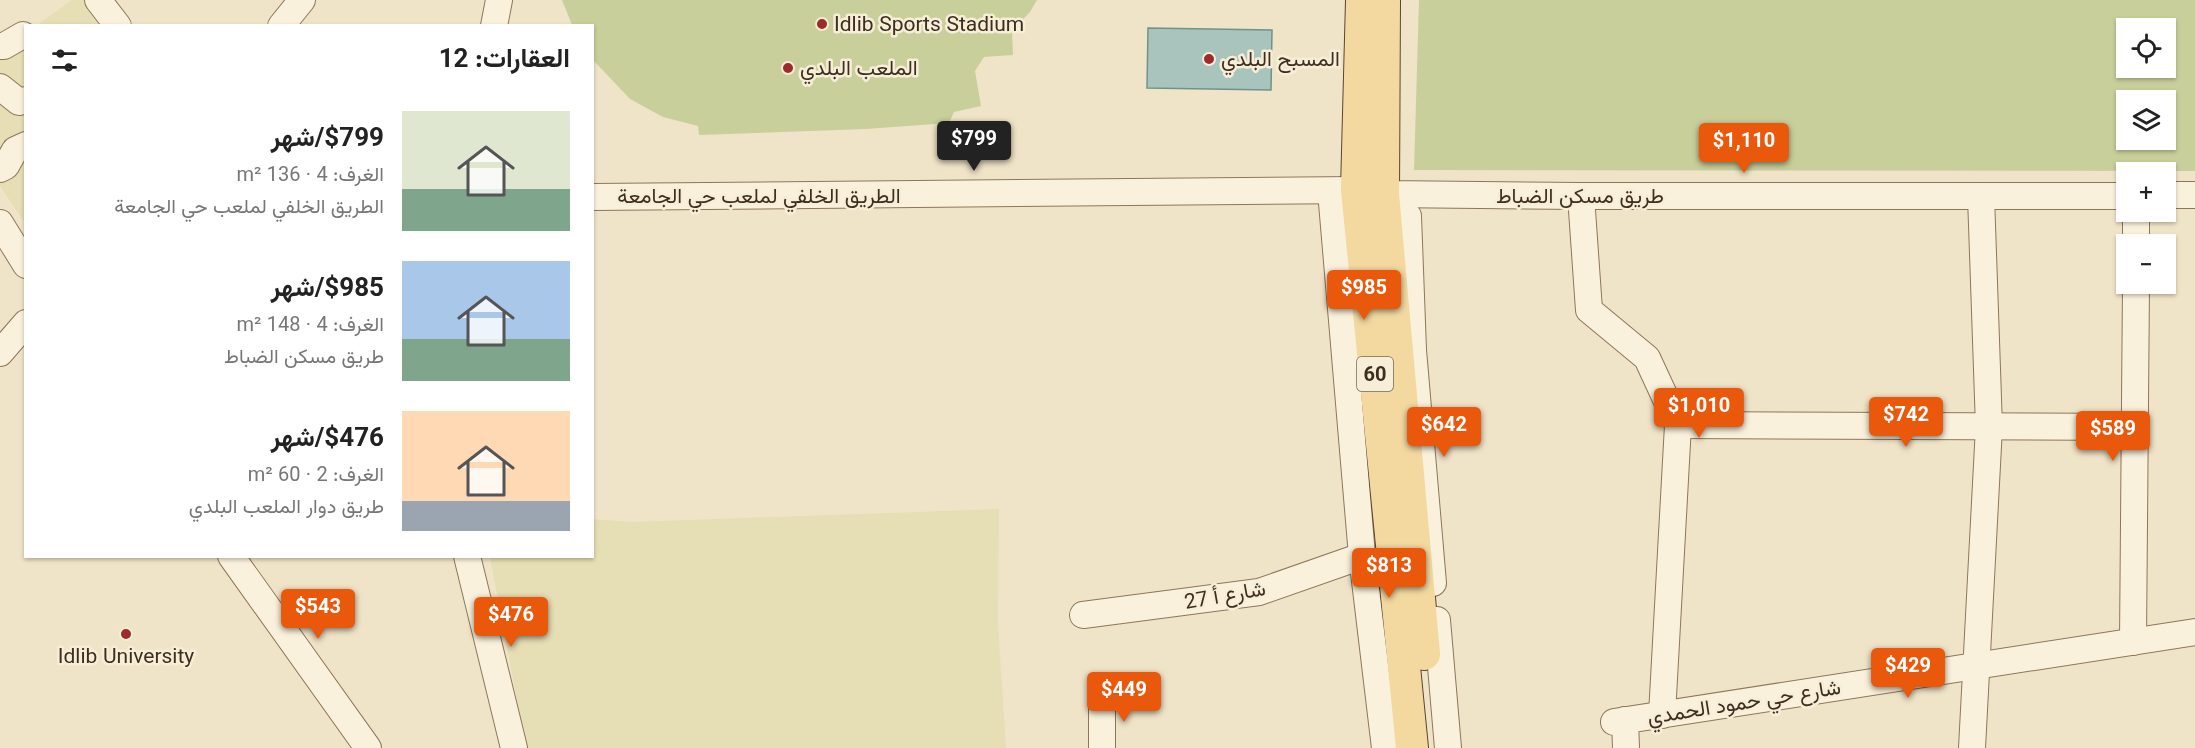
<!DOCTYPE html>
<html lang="ar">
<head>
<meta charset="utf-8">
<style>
	body { margin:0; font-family:Georgia,Vazirmatn,serif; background:#f6f6f6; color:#222; direction:rtl; height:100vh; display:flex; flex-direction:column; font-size:22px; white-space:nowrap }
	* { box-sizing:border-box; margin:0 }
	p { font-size:20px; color:#767676 }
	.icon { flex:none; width:33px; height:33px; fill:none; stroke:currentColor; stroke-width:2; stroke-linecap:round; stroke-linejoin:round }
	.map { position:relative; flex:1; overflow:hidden; direction:ltr }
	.panel { position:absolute; left:24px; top:24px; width:570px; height:534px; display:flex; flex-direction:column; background:#fff; border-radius:0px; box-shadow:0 2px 4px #0004; direction:rtl }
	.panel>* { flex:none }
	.fabs { position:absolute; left:2116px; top:18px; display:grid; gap:12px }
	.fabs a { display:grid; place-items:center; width:60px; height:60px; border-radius:0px; background:#fff; box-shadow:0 2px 4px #0004; font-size:30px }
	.price { position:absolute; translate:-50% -51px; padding:0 14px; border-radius:6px; background:#ea580c; color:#fff; font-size:20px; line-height:39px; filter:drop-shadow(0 2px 3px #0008) }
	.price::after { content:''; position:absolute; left:50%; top:36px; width:18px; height:14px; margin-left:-9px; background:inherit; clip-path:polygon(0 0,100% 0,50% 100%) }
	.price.active { background:#222; color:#fff }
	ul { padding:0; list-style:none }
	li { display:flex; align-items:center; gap:18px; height:150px; padding:0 24px }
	li span { display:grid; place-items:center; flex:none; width:168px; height:120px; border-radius:0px; color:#555 }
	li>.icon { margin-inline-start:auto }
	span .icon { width:72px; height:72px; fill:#fffc; stroke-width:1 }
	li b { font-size:26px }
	h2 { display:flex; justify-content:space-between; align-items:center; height:72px; padding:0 24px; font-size:26px }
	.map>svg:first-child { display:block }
</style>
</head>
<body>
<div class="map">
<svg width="2195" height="748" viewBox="0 0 2195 748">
	<rect width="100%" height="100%" fill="#f0e4c8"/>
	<g fill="#e6deb5">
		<path d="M 72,0 L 93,0 L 109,26 L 36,26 Z"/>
		<path d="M 0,33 L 10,45 L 25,33 L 25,223 L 0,186 Z"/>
		<path d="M 999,509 L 998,624 L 1006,748 L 526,748 L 490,557 L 592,556 L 593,519 L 632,522 Z"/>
	</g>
	<g fill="#c9cf9b" fill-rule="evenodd">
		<path d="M 562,0 L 1037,0 L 1030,12 L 1012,31 L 1013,55 L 984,57 L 975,71 L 981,106 L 954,112 L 949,123 L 866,129 L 699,135 L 698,126 L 663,117 L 630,99 L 593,60 L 592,26 L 572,25 Z"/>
		<path d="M 1419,0 L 2195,0 L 2195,171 L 1414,170 ZM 2127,28 L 2166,28 L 2166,68 L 2127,68 ZM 2127,100 L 2166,100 L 2166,140 L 2127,140 Z"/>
	</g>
	<path fill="#a9c4bc" stroke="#6f938a" stroke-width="1.5" d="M 1148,28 L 1272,30 L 1271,90 L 1147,88 Z"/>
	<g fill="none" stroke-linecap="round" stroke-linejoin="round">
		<g stroke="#8d765c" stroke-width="28">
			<g id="minor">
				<path d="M 98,0 L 118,26"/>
				<path d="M 281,26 L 302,0"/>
				<path d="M 494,26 L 499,0"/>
				<path d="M 0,46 L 4,46 L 23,35"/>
				<path d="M 0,87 L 19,102 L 26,100"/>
				<path d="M 0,169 L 6,166 L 15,150 L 26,145"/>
				<path d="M 1331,191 L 1362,556 L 1385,748"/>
				<path d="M 1387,194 L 1408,216 L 1413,350 L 1433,583"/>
				<path d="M 2166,195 L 2195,195"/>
				<path d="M 1581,196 L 1589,310 L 1647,358 L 1678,425 L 1662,715"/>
				<path d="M 592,197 L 1357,190 L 1387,194 L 1581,196 L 2127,196"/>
				<path d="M 0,223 L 26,265"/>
				<path d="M 2136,244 L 2136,212"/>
				<path d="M 0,353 L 26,323"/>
				<path d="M 1678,425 L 2135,427"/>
				<path d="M 231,556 L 368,748"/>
				<path d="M 467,556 L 514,748"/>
				<path d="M 1083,615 L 1259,592 L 1362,556"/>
				<path d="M 1437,620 L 1448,748"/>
				<path d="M 2133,642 L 2136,284"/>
				<path d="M 1102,698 L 1102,748"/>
				<path d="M 1625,720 L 1626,748"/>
				<path d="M 1614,722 L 2195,632"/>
				<path d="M 1972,748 L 1989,427 L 1981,196"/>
			</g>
		</g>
		<g stroke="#5b4430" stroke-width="34">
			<g id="major">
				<path d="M 1362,0 L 1357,190 L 1412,748"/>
				<path d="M 1384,0 L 1383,194 L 1424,654"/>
			</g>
		</g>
		<use href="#minor" stroke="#faf1dc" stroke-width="26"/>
		<use href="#major" stroke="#f3d9a0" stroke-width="32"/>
	</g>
	<g fill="#9e2a2b" stroke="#f7eed8" stroke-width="2">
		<circle cx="822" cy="24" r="6"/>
		<circle cx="1209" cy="59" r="6"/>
		<circle cx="788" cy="68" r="6"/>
		<circle cx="126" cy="634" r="6"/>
	</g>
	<g text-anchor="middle" stroke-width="5" stroke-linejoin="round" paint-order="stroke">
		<rect fill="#f7eed8" stroke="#756857" stroke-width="1.5" x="1357" y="357" width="36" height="34" rx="4.5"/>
		<g font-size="20" font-weight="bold" fill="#3d2e20">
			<text x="1375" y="381">60</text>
		</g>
		<g font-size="21" fill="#3d2e20" stroke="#f7eed8" text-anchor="start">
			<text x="834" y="31">Idlib Sports Stadium</text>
			<text x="1221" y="66">المسبح البلدي</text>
			<text x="800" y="75">الملعب البلدي</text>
			<text x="126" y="663" text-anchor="middle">Idlib University</text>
		</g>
		<g font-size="21" fill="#3d2e20" stroke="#f7eed8">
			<text x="759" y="203">الطريق الخلفي لملعب حي الجامعة</text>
			<text x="1580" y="203">طريق مسكن الضباط</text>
			<text transform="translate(1225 595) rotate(-10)" y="7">شارع أ 27</text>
			<text transform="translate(1744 702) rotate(-9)" y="7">شارع حي حمود الحمدي</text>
		</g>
	</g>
</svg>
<div class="fabs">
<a><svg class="icon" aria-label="locate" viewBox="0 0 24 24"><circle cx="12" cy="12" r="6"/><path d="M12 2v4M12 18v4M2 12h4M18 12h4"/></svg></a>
<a><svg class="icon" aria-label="layers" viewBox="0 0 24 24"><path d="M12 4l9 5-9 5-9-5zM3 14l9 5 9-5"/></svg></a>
<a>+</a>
<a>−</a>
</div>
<b class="price active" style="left:974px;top:172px">$799</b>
<b class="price" style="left:1744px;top:174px">$1,110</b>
<b class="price" style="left:1364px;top:321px">$985</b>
<b class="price" style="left:1699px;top:439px">$1,010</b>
<b class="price" style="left:1906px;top:448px">$742</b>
<b class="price" style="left:1444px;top:458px">$642</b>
<b class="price" style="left:2113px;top:462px">$589</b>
<b class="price" style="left:1389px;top:599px">$813</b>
<b class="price" style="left:318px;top:640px">$543</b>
<b class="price" style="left:511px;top:648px">$476</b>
<b class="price" style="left:1908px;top:699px">$429</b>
<b class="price" style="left:1124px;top:723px">$449</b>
<section class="panel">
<h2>العقارات: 12<svg class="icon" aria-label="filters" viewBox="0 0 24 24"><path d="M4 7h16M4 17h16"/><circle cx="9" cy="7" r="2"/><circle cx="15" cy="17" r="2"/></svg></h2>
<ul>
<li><span style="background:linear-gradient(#dfe7d0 65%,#7fa58c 0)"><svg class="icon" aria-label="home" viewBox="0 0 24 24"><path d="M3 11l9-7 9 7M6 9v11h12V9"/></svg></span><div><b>$799/شهر</b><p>الغرف: 4 · 136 m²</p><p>الطريق الخلفي لملعب حي الجامعة</p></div></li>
<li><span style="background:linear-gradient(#a9c7e8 65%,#7fa58c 0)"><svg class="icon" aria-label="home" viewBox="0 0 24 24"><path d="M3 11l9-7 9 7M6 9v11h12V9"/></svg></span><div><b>$985/شهر</b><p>الغرف: 4 · 148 m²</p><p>طريق مسكن الضباط</p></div></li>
<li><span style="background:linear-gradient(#ffd9b3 75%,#9aa5b1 0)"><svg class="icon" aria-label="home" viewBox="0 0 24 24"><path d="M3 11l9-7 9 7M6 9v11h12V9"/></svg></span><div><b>$476/شهر</b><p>الغرف: 2 · 60 m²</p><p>طريق دوار الملعب البلدي</p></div></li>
</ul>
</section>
</div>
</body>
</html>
